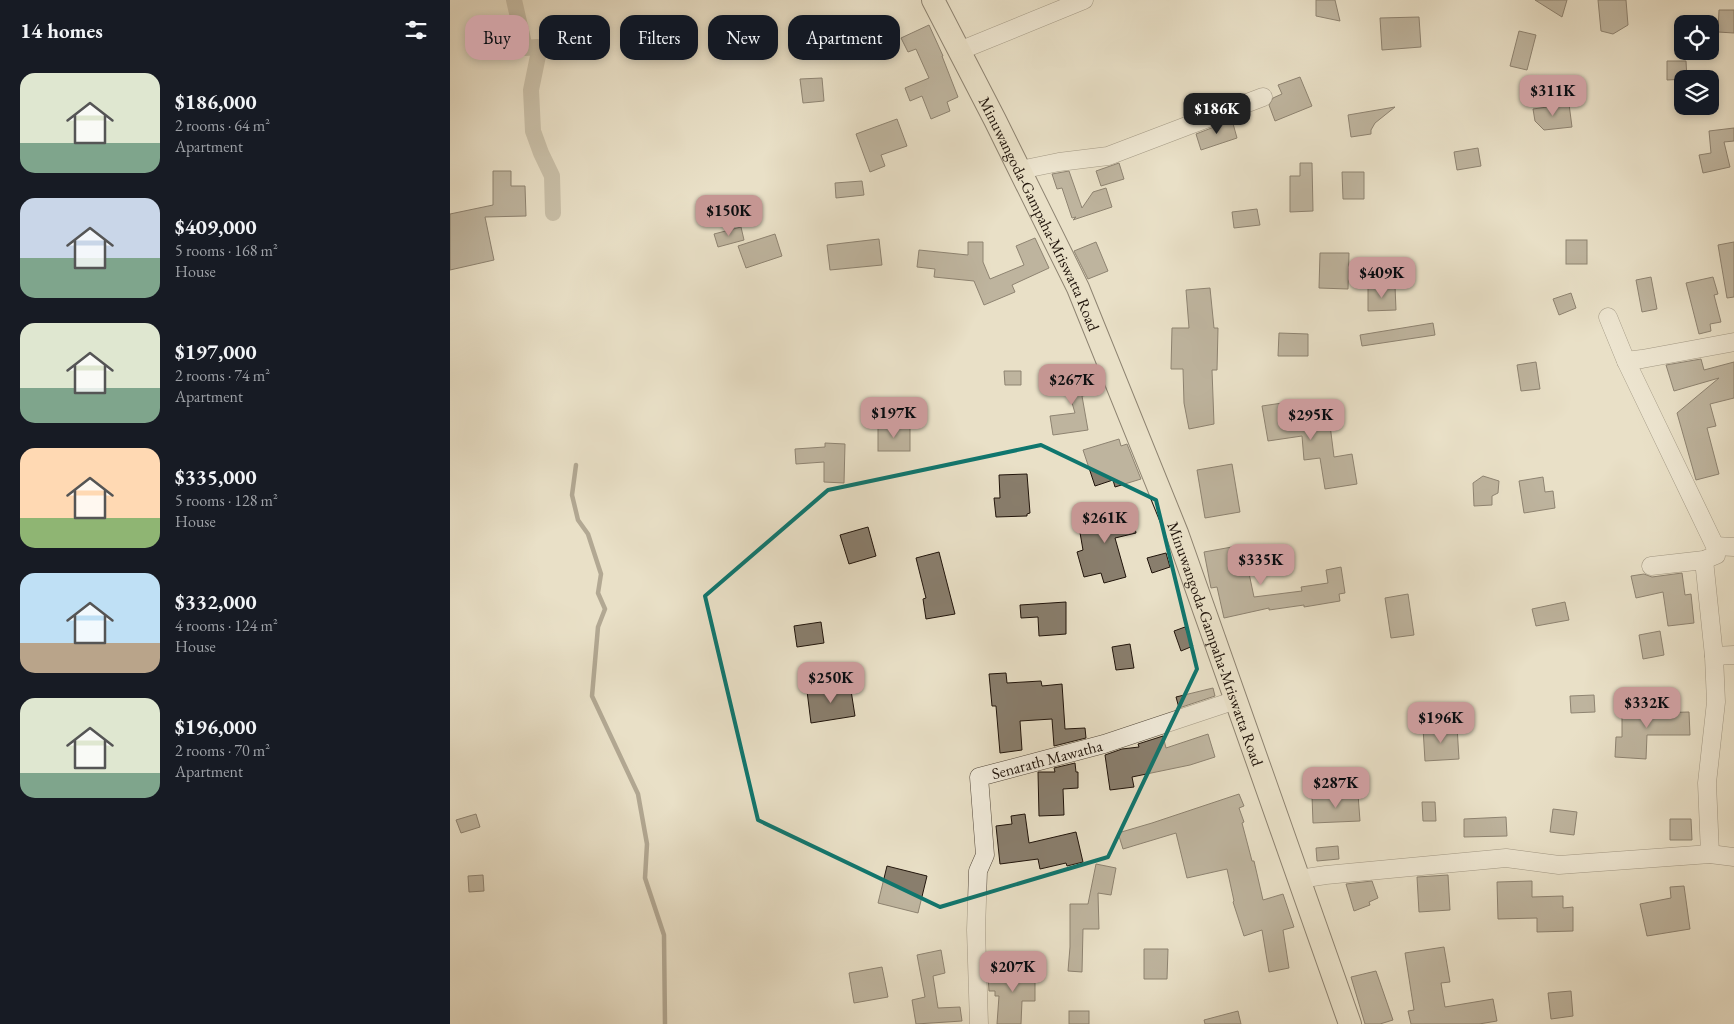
<!DOCTYPE html>
<html lang="en">
<head>
<meta charset="utf-8">
<style>
	body { margin:0; font-family:"EB Garamond",serif; background:#20242c; color:#f1f3f6; height:100vh; display:flex; flex-direction:column; font-size:19px; white-space:nowrap }
	* { box-sizing:border-box; margin:0 }
	p { font-size:16px; color:#9ea1a6 }
	.icon { flex:none; width:28px; height:28px; fill:none; stroke:currentColor; stroke-width:2; stroke-linecap:round; stroke-linejoin:round }
	.map { position:relative; flex:1; overflow:hidden }
	.side { display:flex; flex-direction:column; background:#171b24; width:450px }
	.side>* { flex:none }
	.top-card { position:absolute; left:15px; top:15px; width:475px; height:45px; display:flex; gap:10px }
	.buttons { position:absolute; left:1224px; top:15px; display:grid; gap:10px }
	.buttons a { display:grid; place-items:center; width:45px; height:45px; border-radius:10px; background:#171b24; box-shadow:0 2px 8px #0003; font-size:25px }
	.price { position:absolute; translate:-50% -42px; padding:0 11px; border-radius:10px; background:#c59692; color:#111; font-size:16px; line-height:32px; filter:drop-shadow(0 1px 2px #0008) }
	.price::after { content:''; position:absolute; left:50%; top:30px; width:15px; height:11px; margin-left:-8px; background:inherit; clip-path:polygon(0 0,100% 0,50% 100%) }
	.price.current { background:#222; color:#fff }
	ul { padding:0; list-style:none }
	li { display:flex; align-items:center; gap:15px; height:125px; padding:0 20px }
	li span { display:grid; place-items:center; flex:none; width:140px; height:100px; border-radius:15px; color:#555 }
	li>.icon { margin-inline-start:auto }
	span .icon { width:60px; height:60px; fill:#fffc; stroke-width:1 }
	li b { font-size:21px }
	h2 { display:flex; justify-content:space-between; align-items:center; height:60px; padding:0 20px; font-size:21px }
	.chip { padding:0 18px; border-radius:15px; background:#171b24; box-shadow:0 2px 8px #0003; font-size:18px; line-height:45px }
	.chip.current { background:#c59692; color:#111 }
	main { display:flex; flex:1; min-height:0 }
	.map>svg:first-child { display:block }
</style>
</head>
<body>
<main>
<section class="side">
<h2>14 homes<svg class="icon" aria-label="filters" viewBox="0 0 24 24"><path d="M4 7h16M4 17h16"/><circle cx="9" cy="7" r="2"/><circle cx="15" cy="17" r="2"/></svg></h2>
<ul>
<li><span style="background:linear-gradient(#dfe7d0 70%,#7fa58c 0)"><svg class="icon" aria-label="home" viewBox="0 0 24 24"><path d="M3 11l9-7 9 7M6 9v11h12V9"/></svg></span><div><b>$186,000</b><p>2 rooms · 64 m²</p><p>Apartment</p></div></li>
<li><span style="background:linear-gradient(#c9d6e8 60%,#7fa58c 0)"><svg class="icon" aria-label="home" viewBox="0 0 24 24"><path d="M3 11l9-7 9 7M6 9v11h12V9"/></svg></span><div><b>$409,000</b><p>5 rooms · 168 m²</p><p>House</p></div></li>
<li><span style="background:linear-gradient(#dfe7d0 65%,#7fa58c 0)"><svg class="icon" aria-label="home" viewBox="0 0 24 24"><path d="M3 11l9-7 9 7M6 9v11h12V9"/></svg></span><div><b>$197,000</b><p>2 rooms · 74 m²</p><p>Apartment</p></div></li>
<li><span style="background:linear-gradient(#ffd9b3 70%,#8fb573 0)"><svg class="icon" aria-label="home" viewBox="0 0 24 24"><path d="M3 11l9-7 9 7M6 9v11h12V9"/></svg></span><div><b>$335,000</b><p>5 rooms · 128 m²</p><p>House</p></div></li>
<li><span style="background:linear-gradient(#bfe0f5 70%,#b9a48a 0)"><svg class="icon" aria-label="home" viewBox="0 0 24 24"><path d="M3 11l9-7 9 7M6 9v11h12V9"/></svg></span><div><b>$332,000</b><p>4 rooms · 124 m²</p><p>House</p></div></li>
<li><span style="background:linear-gradient(#dfe7d0 75%,#7fa58c 0)"><svg class="icon" aria-label="home" viewBox="0 0 24 24"><path d="M3 11l9-7 9 7M6 9v11h12V9"/></svg></span><div><b>$196,000</b><p>2 rooms · 70 m²</p><p>Apartment</p></div></li>
</ul>
</section>
<div class="map">
<svg width="1284" height="1024" viewBox="0 0 1284 1024">
	<rect width="100%" height="100%" fill="#e9e0c7"/>
	<filter id="stains"><feTurbulence type="fractalNoise" baseFrequency=".004" numOctaves="4"/><feColorMatrix values="0 0 0 0 .2 0 0 0 0 .09 0 0 0 0 .02 0 0 0 .5 -.17"/></filter>
	<radialGradient id="worn" r=".72"><stop offset=".6" stop-color="#630" stop-opacity="0"/><stop offset="1" stop-color="#630" stop-opacity=".3"/></radialGradient>
	<g fill="none" stroke-linecap="round" stroke-linejoin="round">
		<path stroke="#706555" stroke-width="4.5" d="M 126,465 L 122,495 L 128,520 L 138,534 L 151,574 L 148,593 L 155,609 L 148,627 L 142,696 L 188,794 L 197,844 L 195,878 L 214,935 L 215,1024"/>
		<path stroke="#a59b87" stroke-width="16" d="M 64,0 L 75,48 L 87,47 L 89,51 L 81,90 L 83,131 L 91,153 L 102,176 L 103,213"/>
	</g>
	<g fill="#897e6d" stroke="#20140b">
		<path d="M 866,0 L 885,0 L 890,21 L 866,16 Z"/>
		<path d="M 1085,0 L 1117,0 L 1112,17 Z"/>
		<path d="M 1148,0 L 1176,0 L 1178,25 L 1163,34 L 1151,31 Z"/>
		<path d="M 1269,10 L 1284,10 L 1284,33 L 1268,32 Z"/>
		<path d="M 969,17 L 971,47 L 932,50 L 930,18 Z"/>
		<path d="M 479,25 L 493,56 L 492,56 L 508,97 L 497,102 L 500,111 L 481,119 L 472,96 L 460,101 L 455,88 L 479,78 L 466,49 L 458,52 L 451,38 Z"/>
		<path d="M 1069,31 L 1086,35 L 1077,70 L 1060,66 Z"/>
		<path d="M 1217,61 L 1236,61 L 1237,79 L 1217,80 Z"/>
		<path d="M 850,77 L 862,106 L 825,121 L 819,105 L 823,98 L 832,94 L 828,85 Z"/>
		<path d="M 372,78 L 374,101 L 353,103 L 350,79 Z"/>
		<path d="M 1119,104 L 1122,127 L 1094,130 L 1085,121 L 1083,109 Z"/>
		<path d="M 945,107 L 925,123 L 921,130 L 921,134 L 901,137 L 898,115 Z"/>
		<path d="M 447,119 L 457,146 L 431,155 L 435,166 L 420,172 L 406,134 Z"/>
		<path d="M 782,120 L 787,138 L 751,150 L 746,134 Z"/>
		<path d="M 1284,128 L 1284,141 L 1274,142 L 1280,167 L 1253,173 L 1249,155 L 1261,153 L 1259,131 Z"/>
		<path d="M 1028,148 L 1031,166 L 1007,170 L 1004,152 Z"/>
		<path d="M 669,163 L 674,179 L 651,186 L 646,171 Z"/>
		<path d="M 850,163 L 862,163 L 863,211 L 840,212 L 840,176 L 850,176 Z"/>
		<path d="M 43,171 L 61,171 L 61,186 L 75,186 L 76,216 L 35,217 L 44,260 L 0,270 L 0,214 L 43,205 Z"/>
		<path d="M 619,171 L 632,208 L 643,192 L 656,188 L 662,207 L 623,220 L 626,217 L 622,218 L 612,188 L 607,189 L 602,174 Z"/>
		<path d="M 892,172 L 914,172 L 914,199 L 893,199 Z"/>
		<path d="M 412,181 L 414,195 L 386,198 L 385,183 Z"/>
		<path d="M 807,209 L 810,225 L 784,228 L 782,212 Z"/>
		<path d="M 291,227 L 294,240 L 268,247 L 264,234 Z"/>
		<path d="M 325,234 L 332,256 L 296,268 L 288,246 Z"/>
		<path d="M 585,238 L 599,268 L 562,285 L 565,292 L 534,305 L 524,281 L 484,277 L 485,269 L 467,267 L 469,250 L 518,255 L 518,242 L 533,242 L 533,262 L 540,279 L 574,265 L 566,246 Z"/>
		<path d="M 429,239 L 432,265 L 380,270 L 377,245 Z"/>
		<rect x="1116" y="240" width="21" height="24"/>
		<path d="M 646,242 L 658,271 L 638,279 L 624,251 Z"/>
		<path d="M 1284,242 L 1284,297 L 1277,298 L 1268,245 Z"/>
		<path d="M 870,253 L 899,253 L 898,289 L 869,288 Z"/>
		<path d="M 1201,277 L 1207,309 L 1192,312 L 1186,280 Z"/>
		<path d="M 1263,277 L 1268,294 L 1264,295 L 1271,322 L 1260,324 L 1261,331 L 1249,334 L 1236,283 Z"/>
		<path d="M 945,286 L 946,310 L 918,311 L 918,287 Z"/>
		<path d="M 760,288 L 764,328 L 768,328 L 767,370 L 762,370 L 764,424 L 739,429 L 734,403 L 733,369 L 721,369 L 722,328 L 739,328 L 736,290 Z"/>
		<path d="M 1121,293 L 1126,308 L 1109,315 L 1103,299 Z"/>
		<path d="M 983,323 L 985,335 L 912,346 L 910,335 Z"/>
		<path d="M 829,333 L 858,334 L 858,356 L 828,356 Z"/>
		<path d="M 1251,359 L 1254,370 L 1284,362 L 1284,398 L 1260,404 L 1266,426 L 1257,428 L 1269,474 L 1246,480 L 1227,413 L 1269,378 L 1224,391 L 1216,365 Z"/>
		<path d="M 1086,362 L 1090,389 L 1071,391 L 1067,365 Z"/>
		<path d="M 629,367 L 638,395 L 632,396 L 638,430 L 603,435 L 600,416 L 625,413 L 613,372 Z"/>
		<path d="M 554,371 L 571,371 L 571,385 L 555,385 Z"/>
		<path d="M 839,402 L 850,411 L 860,410 L 879,417 L 884,457 L 902,454 L 907,484 L 875,489 L 870,458 L 854,460 L 852,436 L 818,441 L 812,406 Z"/>
		<rect x="428" y="428" width="32" height="23"/>
		<path d="M 669,439 L 671,446 L 677,444 L 691,479 L 665,487 L 663,480 L 645,486 L 633,450 Z"/>
		<path d="M 375,443 L 395,444 L 394,483 L 374,482 L 374,462 L 346,464 L 345,449 L 375,447 Z"/>
		<path d="M 782,464 L 790,512 L 755,518 L 747,470 Z"/>
		<path d="M 577,474 L 580,513 L 577,514 L 577,516 L 546,517 L 544,498 L 550,498 L 549,475 Z"/>
		<path d="M 1033,476 L 1049,481 L 1048,493 L 1042,496 L 1042,505 L 1024,506 L 1023,483 Z"/>
		<path d="M 1093,477 L 1095,492 L 1103,491 L 1105,508 L 1074,513 L 1069,481 Z"/>
		<path d="M 681,508 L 686,533 L 665,538 L 676,577 L 654,583 L 651,573 L 634,577 L 627,552 L 633,550 L 629,527 L 636,525 L 634,518 Z"/>
		<path d="M 418,527 L 426,556 L 399,564 L 390,535 Z"/>
		<path d="M 793,545 L 804,597 L 852,591 L 851,587 L 878,583 L 876,570 L 891,567 L 895,593 L 889,594 L 890,601 L 854,607 L 854,605 L 819,610 L 819,608 L 774,618 L 767,587 L 761,588 L 754,552 Z"/>
		<path d="M 489,552 L 505,614 L 476,619 L 473,599 L 476,598 L 466,558 Z"/>
		<path d="M 716,553 L 720,567 L 702,573 L 697,558 Z"/>
		<path d="M 1232,573 L 1235,595 L 1241,594 L 1244,623 L 1218,626 L 1213,592 L 1186,598 L 1181,576 L 1194,574 L 1202,577 Z"/>
		<path d="M 958,594 L 964,635 L 941,638 L 935,598 Z"/>
		<path d="M 616,602 L 616,634 L 589,636 L 588,617 L 571,618 L 570,605 Z"/>
		<path d="M 1115,602 L 1119,620 L 1086,626 L 1082,609 Z"/>
		<path d="M 371,622 L 374,643 L 347,647 L 344,626 Z"/>
		<path d="M 735,627 L 743,646 L 731,651 L 724,631 Z"/>
		<path d="M 1210,631 L 1214,655 L 1193,659 L 1189,635 Z"/>
		<path d="M 680,644 L 684,668 L 666,670 L 662,647 Z"/>
		<path d="M 556,673 L 557,683 L 591,681 L 592,686 L 612,684 L 615,729 L 635,728 L 636,738 L 604,746 L 602,719 L 570,721 L 572,750 L 550,753 L 546,706 L 542,706 L 539,674 Z"/>
		<path d="M 400,684 L 405,716 L 361,723 L 357,691 Z"/>
		<path d="M 763,688 L 765,696 L 729,708 L 726,697 Z"/>
		<path d="M 1144,695 L 1145,712 L 1121,713 L 1120,696 Z"/>
		<path d="M 1172,707 L 1203,707 L 1203,713 L 1239,712 L 1240,735 L 1197,735 L 1196,759 L 1165,757 L 1166,737 L 1172,737 Z"/>
		<path d="M 1007,726 L 1009,759 L 975,761 L 973,728 Z"/>
		<path d="M 758,734 L 765,757 L 740,765 L 682,777 L 684,787 L 660,790 L 655,755 L 672,749 L 689,747 L 688,744 L 713,736 L 716,748 Z"/>
		<path d="M 625,763 L 626,772 L 628,772 L 628,788 L 613,789 L 614,815 L 589,816 L 588,772 L 605,772 L 604,768 Z"/>
		<path d="M 789,794 L 794,806 L 789,808 L 794,822 L 792,823 L 802,861 L 804,861 L 813,900 L 833,894 L 844,927 L 833,930 L 839,968 L 819,972 L 812,930 L 794,936 L 783,902 L 784,901 L 777,869 L 737,878 L 726,833 L 673,849 L 668,833 L 702,823 Z"/>
		<path d="M 908,794 L 910,821 L 863,823 L 862,796 Z"/>
		<path d="M 972,802 L 985,802 L 986,821 L 973,821 Z"/>
		<path d="M 1103,809 L 1127,812 L 1124,835 L 1100,832 Z"/>
		<path d="M 26,814 L 30,827 L 11,833 L 6,820 Z"/>
		<path d="M 575,814 L 579,843 L 626,832 L 633,862 L 617,866 L 616,863 L 590,869 L 588,859 L 550,864 L 546,826 L 562,824 L 561,816 Z"/>
		<path d="M 1056,817 L 1057,836 L 1014,837 L 1014,819 Z"/>
		<path d="M 1220,819 L 1241,819 L 1242,840 L 1220,840 Z"/>
		<path d="M 888,846 L 889,859 L 867,861 L 866,848 Z"/>
		<path d="M 646,864 L 666,868 L 661,895 L 648,893 L 649,929 L 633,929 L 632,972 L 618,971 L 620,947 L 620,904 L 638,904 Z"/>
		<path d="M 437,866 L 477,876 L 468,913 L 428,903 Z"/>
		<path d="M 33,875 L 34,891 L 19,892 L 18,876 Z"/>
		<path d="M 998,875 L 1000,910 L 969,912 L 967,877 Z"/>
		<path d="M 922,881 L 928,898 L 919,902 L 920,905 L 904,911 L 896,884 Z"/>
		<path d="M 1082,881 L 1082,897 L 1113,896 L 1113,908 L 1123,907 L 1123,931 L 1087,932 L 1087,918 L 1048,919 L 1047,882 Z"/>
		<path d="M 1234,886 L 1240,929 L 1197,936 L 1190,904 L 1221,898 L 1220,887 Z"/>
		<path d="M 994,947 L 1000,982 L 991,983 L 995,1007 L 1043,999 L 1047,1021 L 1029,1024 L 961,1024 L 958,1011 L 964,1010 L 955,953 Z"/>
		<path d="M 694,949 L 718,949 L 717,979 L 694,979 Z"/>
		<path d="M 491,950 L 495,973 L 483,976 L 488,1008 L 510,1007 L 512,1021 L 466,1024 L 462,1000 L 475,997 L 467,955 Z"/>
		<path d="M 562,966 L 585,966 L 585,1001 L 572,1001 L 571,1024 L 547,1024 L 549,996 L 545,996 L 545,991 L 539,991 L 538,976 L 562,975 Z"/>
		<path d="M 432,967 L 438,997 L 404,1003 L 399,973 Z"/>
		<path d="M 926,971 L 943,1020 L 930,1024 L 915,1024 L 901,977 Z"/>
		<path d="M 1121,991 L 1123,1016 L 1101,1019 L 1098,993 Z"/>
		<rect x="619" y="1011" width="20" height="13"/>
		<path d="M 788,1011 L 791,1024 L 755,1024 L 754,1020 Z"/>
	</g>
	<g fill="none" stroke-linecap="round" stroke-linejoin="round">
		<g stroke="#52473a" stroke-width="19">
			<g id="minor">
				<path d="M 509,51 L 634,0"/>
				<path d="M 570,170 L 609,162 L 658,156 L 813,97"/>
				<path d="M 1158,317 L 1176,361 L 1265,546 L 1266,555 L 1254,560 L 1201,566"/>
				<path d="M 1176,361 L 1192,359 L 1284,342"/>
				<path d="M 1265,546 L 1284,547"/>
				<path d="M 1254,560 L 1264,656 L 1266,702 L 1257,783 L 1260,854"/>
				<path d="M 1264,656 L 1284,655"/>
				<path d="M 849,879 L 876,875 L 1056,858 L 1109,865 L 1260,854 L 1284,857"/>
				<path id="s1" d="M 529,1024 L 526,930 L 528,871 L 535,855 L 529,777 L 654,744 L 786,700"/>
			</g>
		</g>
		<g stroke="#20140b" stroke-width="24">
			<g id="major">
				<path id="s2" d="M 483,0 L 545,120 L 628,288 L 727,533 L 900,1024"/>
			</g>
		</g>
		<use href="#minor" stroke="#f1ebdb" stroke-width="18"/>
		<use href="#major" stroke="#e9e0c7" stroke-width="22"/>
	</g>
	<path d="M0 0H1284V1024H0ZM 591,445 L 706,500 L 747,669 L 658,857 L 490,907 L 308,820 L 255,596 L 378,490 Z" fill="#e9e0c7" fill-opacity=".55" fill-rule="evenodd"/>
	<path fill="none" stroke="#0f766e" stroke-width="4" stroke-linejoin="round" d="M 591,445 L 706,500 L 747,669 L 658,857 L 490,907 L 308,820 L 255,596 L 378,490 Z"/>
	<g text-anchor="middle" stroke-width="4" stroke-linejoin="round" paint-order="stroke">
		<g font-size="16" fill="#20140b" stroke="#f1ebdb">
			<text dy="6" stroke="none"><textPath href="#s2" startOffset="239">Minuwangoda-Gampaha-Mriswatta Road</textPath></text>
			<text dy="6" stroke="none"><textPath href="#s2" startOffset="704">Minuwangoda-Gampaha-Mriswatta Road</textPath></text>
			<text dy="6" stroke="none"><textPath href="#s1" startOffset="319">Senarath Mawatha</textPath></text>
		</g>
	</g>
	<rect width="100%" height="100%" filter="url(#stains)"/>
	<rect width="100%" height="100%" fill="url(#worn)"/>
</svg>
<div class="buttons">
<a><svg class="icon" aria-label="locate" viewBox="0 0 24 24"><circle cx="12" cy="12" r="6"/><path d="M12 2v4M12 18v4M2 12h4M18 12h4"/></svg></a>
<a><svg class="icon" aria-label="layers" viewBox="0 0 24 24"><path d="M12 4l9 5-9 5-9-5zM3 14l9 5 9-5"/></svg></a>
</div>
<b class="price" style="left:1103px;top:117px">$311K</b>
<b class="price current" style="left:767px;top:135px">$186K</b>
<b class="price" style="left:279px;top:237px">$150K</b>
<b class="price" style="left:932px;top:299px">$409K</b>
<b class="price" style="left:622px;top:406px">$267K</b>
<b class="price" style="left:444px;top:439px">$197K</b>
<b class="price" style="left:861px;top:441px">$295K</b>
<b class="price" style="left:655px;top:544px">$261K</b>
<b class="price" style="left:811px;top:586px">$335K</b>
<b class="price" style="left:381px;top:704px">$250K</b>
<b class="price" style="left:1197px;top:729px">$332K</b>
<b class="price" style="left:991px;top:744px">$196K</b>
<b class="price" style="left:886px;top:809px">$287K</b>
<b class="price" style="left:563px;top:993px">$207K</b>
<div class="top-card">
<a class="chip current">Buy</a>
<a class="chip">Rent</a>
<a class="chip">Filters</a>
<a class="chip">New</a>
<a class="chip">Apartment</a>
</div>
</div>
</main>
</body>
</html>
